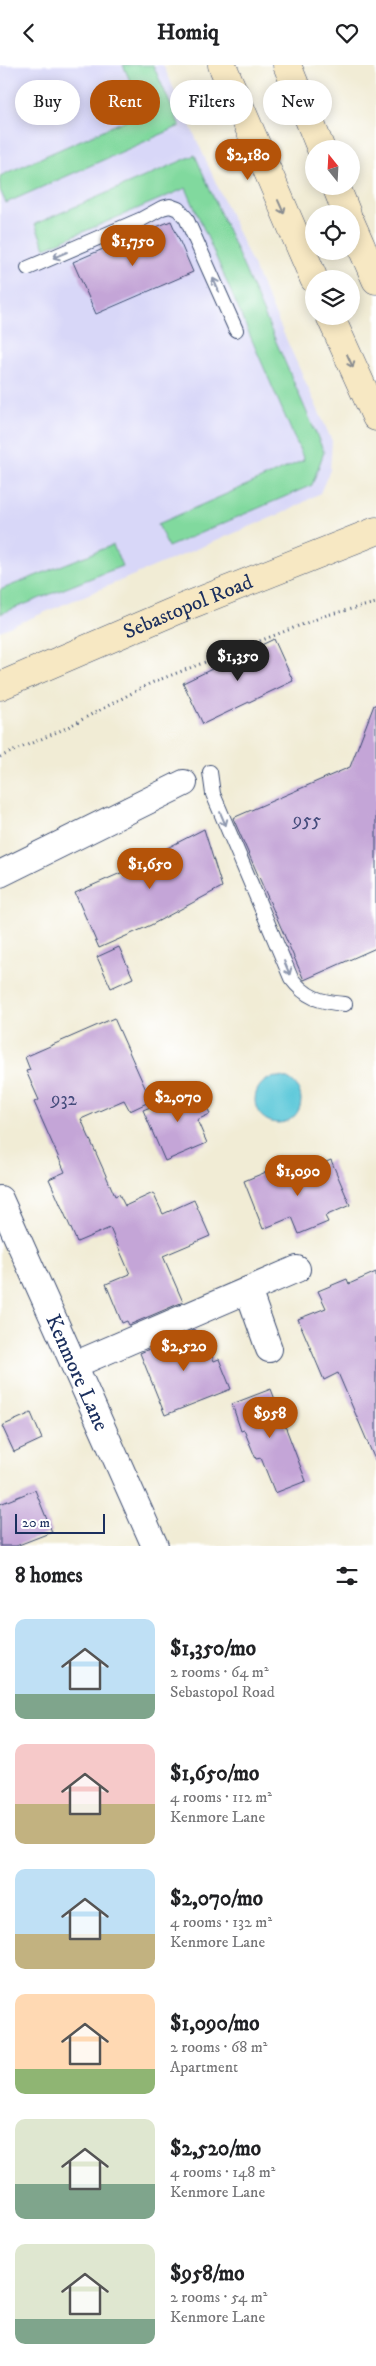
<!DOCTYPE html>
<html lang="en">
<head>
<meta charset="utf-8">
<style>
	body { margin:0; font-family:"IM FELL DW Pica",serif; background:#f2f2f2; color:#202124; height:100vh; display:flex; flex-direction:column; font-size:19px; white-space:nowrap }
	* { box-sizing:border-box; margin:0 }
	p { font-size:16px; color:#757577 }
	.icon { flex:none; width:28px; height:28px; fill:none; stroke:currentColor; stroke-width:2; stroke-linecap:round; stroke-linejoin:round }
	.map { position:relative; height:1481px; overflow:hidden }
	.sheet { display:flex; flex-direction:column; background:#fff; flex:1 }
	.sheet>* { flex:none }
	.guide { position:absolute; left:15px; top:15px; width:346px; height:45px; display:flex; gap:10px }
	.needle { width:32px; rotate:342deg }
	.buttons { position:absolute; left:305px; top:75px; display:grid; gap:10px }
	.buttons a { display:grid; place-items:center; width:55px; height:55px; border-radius:50%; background:#fff; box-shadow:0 2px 12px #0003; font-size:25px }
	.scale { position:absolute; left:15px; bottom:12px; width:90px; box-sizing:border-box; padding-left:5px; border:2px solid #1b2f5e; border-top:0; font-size:14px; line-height:18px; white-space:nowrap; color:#1b2f5e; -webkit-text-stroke:4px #fff; paint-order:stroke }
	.price { position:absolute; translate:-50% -42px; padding:0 11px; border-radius:18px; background:#b45309; color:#fff; font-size:16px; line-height:32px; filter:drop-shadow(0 1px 2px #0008) }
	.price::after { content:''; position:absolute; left:50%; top:30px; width:15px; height:11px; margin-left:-8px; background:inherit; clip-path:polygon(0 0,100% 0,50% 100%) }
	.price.active { background:#222; color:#fff }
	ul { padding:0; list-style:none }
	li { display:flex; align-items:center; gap:15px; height:125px; padding:0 15px }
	li span { display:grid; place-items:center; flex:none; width:140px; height:100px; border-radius:10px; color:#555 }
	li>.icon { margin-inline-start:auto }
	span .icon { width:60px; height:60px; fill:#fffc; stroke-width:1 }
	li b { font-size:21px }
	h2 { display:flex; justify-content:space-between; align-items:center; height:60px; padding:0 15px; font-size:21px }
	.tag { padding:0 18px; border-radius:22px; background:#fff; box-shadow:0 2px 12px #0003; font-size:18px; line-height:45px }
	.tag.active { background:#b45309; color:#fff }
	header { display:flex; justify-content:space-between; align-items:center; height:65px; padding:0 15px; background:#fff; font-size:22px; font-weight:700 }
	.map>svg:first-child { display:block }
</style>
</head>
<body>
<header><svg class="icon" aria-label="back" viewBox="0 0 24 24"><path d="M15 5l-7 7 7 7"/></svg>Homiq<svg class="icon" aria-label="heart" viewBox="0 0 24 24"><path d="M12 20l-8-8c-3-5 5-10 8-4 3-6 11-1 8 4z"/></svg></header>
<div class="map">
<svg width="376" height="1481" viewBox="0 0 376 1481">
	<rect width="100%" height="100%" fill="#fff"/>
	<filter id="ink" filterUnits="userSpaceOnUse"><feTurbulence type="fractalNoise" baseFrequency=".02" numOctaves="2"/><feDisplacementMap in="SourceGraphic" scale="10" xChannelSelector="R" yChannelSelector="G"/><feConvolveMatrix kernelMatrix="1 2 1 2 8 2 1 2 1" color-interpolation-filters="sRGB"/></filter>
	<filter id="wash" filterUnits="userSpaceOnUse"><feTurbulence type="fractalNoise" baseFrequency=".0096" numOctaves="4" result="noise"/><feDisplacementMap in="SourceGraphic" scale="20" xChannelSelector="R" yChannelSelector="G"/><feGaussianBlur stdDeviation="1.12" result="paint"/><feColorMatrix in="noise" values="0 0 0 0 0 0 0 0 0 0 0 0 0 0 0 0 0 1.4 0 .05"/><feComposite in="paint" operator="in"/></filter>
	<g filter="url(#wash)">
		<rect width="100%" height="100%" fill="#f1ecd5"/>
		<path fill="#d8d7f8" d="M 0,0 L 163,0 L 332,376 L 330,405 L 320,428 L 290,445 L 0,566 Z"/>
		<g fill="#81d99e" stroke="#4e847e">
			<path d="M 123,0 L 153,0 L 180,61 L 6,138 L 0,125 L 0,111 L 144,47 Z"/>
			<path d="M 195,90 L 324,387 L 312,420 L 168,482 L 158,459 L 304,395 L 186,123 L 45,183 L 35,159 Z"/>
			<path d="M 113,480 L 122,501 L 0,549 L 0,525 Z"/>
		</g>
		<circle fill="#5fc9da" stroke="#3d7c9c" cx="278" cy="1035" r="23"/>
		<g id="blocks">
			<g fill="#c4a5d7">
				<path d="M 171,156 L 193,207 L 96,249 L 73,197 L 110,181 L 109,178 L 136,166 L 137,170 Z"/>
				<path d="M 274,574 L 293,616 L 203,659 L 183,618 Z"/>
				<path d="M 374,640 L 376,640 L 376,883 L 304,915 L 233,753 L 350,702 Z"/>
				<path d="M 204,764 L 222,822 L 151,860 L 99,883 L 75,828 L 139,800 L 138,798 Z"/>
				<path d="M 119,882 L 133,913 L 111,923 L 97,892 Z"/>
				<path d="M 114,953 L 151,1036 L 130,1046 L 124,1035 L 81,1054 L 115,1131 L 119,1129 L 125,1141 L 153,1128 L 163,1149 L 194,1135 L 210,1171 L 163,1191 L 183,1237 L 129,1260 L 127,1256 L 122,1258 L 106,1219 L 130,1209 L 110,1163 L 77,1177 L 49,1114 L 65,1107 L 34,1037 L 39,1035 L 26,1006 L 30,1005 L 25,992 Z"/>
				<path d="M 199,1022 L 210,1049 L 197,1055 L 207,1078 L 165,1096 L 143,1045 Z"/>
				<path d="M 331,1095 L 350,1140 L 325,1151 L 328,1157 L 299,1169 L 292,1152 L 263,1164 L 244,1116 L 276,1103 L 281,1116 Z"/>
				<path d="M 376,1207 L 376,1397 L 338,1308 L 324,1315 L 298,1254 L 326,1243 L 318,1226 L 347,1214 L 349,1219 Z"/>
				<path d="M 195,1264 L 197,1271 L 203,1269 L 214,1296 L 219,1294 L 231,1324 L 165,1350 L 140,1288 Z"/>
				<path d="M 271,1324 L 306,1416 L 275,1428 L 261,1393 L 256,1394 L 244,1365 L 241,1366 L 232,1339 Z"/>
				<path d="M 31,1348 L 42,1374 L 14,1387 L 2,1361 Z"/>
				<path d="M 35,1425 L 52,1467 L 16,1481 L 0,1481 L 0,1439 Z"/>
			</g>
		</g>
	</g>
	<g filter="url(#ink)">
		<use href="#blocks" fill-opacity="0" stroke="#3b4b70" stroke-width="1"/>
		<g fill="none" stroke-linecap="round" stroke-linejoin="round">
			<g stroke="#3b4b70" stroke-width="16">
				<g id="service">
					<path d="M 28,203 L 142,154 L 162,143 L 170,141 L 178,144 L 186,153 L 236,265"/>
					<path d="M 210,707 L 213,729 L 291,913 C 306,933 320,937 345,939"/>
				</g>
			</g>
			<g stroke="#3b4b70" stroke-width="28">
				<g id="minor">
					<path d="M 0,809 L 184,718"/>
					<path id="s1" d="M 0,1134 L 155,1481"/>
					<path d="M 248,1225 L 269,1284"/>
					<path d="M 74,1300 L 297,1204"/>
				</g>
			</g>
			<g stroke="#3b4b70" stroke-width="29">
				<g id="secondary">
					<path d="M 222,0 L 314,214"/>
					<path d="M 287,0 L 321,84"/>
					<path d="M 336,121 L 347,149"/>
					<path d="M 351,158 L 376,215"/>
					<path d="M 330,251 L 376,352"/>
					<path id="s2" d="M 0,621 L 177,545 L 376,466"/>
				</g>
			</g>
			<path stroke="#3b4b70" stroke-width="3" stroke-dasharray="1 4" stroke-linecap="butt" d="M 0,692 L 64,664 L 151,618 L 327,550 L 376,538"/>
			<use href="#service" stroke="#fff" stroke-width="14"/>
			<use href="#minor" stroke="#fff" stroke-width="26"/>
			<use href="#secondary" stroke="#f7e8c3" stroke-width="28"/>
		</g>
		<defs><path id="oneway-shaft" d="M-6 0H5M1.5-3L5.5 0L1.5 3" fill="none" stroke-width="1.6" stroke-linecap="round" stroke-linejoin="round" transform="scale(1.25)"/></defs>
		<g stroke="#898c90">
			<use href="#oneway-shaft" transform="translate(281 142) rotate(66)"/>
			<use href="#oneway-shaft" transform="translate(350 296) rotate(66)"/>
		</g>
		<g stroke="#8d97ae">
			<use href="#oneway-shaft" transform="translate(60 190) rotate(157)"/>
			<use href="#oneway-shaft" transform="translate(216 220) rotate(-114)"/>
			<use href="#oneway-shaft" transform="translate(223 754) rotate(67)"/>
			<use href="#oneway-shaft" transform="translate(287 903) rotate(67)"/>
		</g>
	</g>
	<g text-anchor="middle" stroke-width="5" stroke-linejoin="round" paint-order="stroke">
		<g font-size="19" fill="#454c7c">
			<text x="307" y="761">955</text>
			<text x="64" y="1040">932</text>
		</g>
		<g font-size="21" fill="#1b2f5e" stroke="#fff">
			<text dy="7" stroke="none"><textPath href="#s2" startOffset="204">Sebastopol Road</textPath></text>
			<text dy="7" stroke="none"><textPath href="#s1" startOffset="190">Kenmore Lane</textPath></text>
		</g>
	</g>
</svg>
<div class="buttons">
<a><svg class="needle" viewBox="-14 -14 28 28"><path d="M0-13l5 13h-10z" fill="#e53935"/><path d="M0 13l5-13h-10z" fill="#757577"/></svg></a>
<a><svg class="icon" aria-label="locate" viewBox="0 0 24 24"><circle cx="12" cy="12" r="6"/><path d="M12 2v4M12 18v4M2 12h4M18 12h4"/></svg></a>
<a><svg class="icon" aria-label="layers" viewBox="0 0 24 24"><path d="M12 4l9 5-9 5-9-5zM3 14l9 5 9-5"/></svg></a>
</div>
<div class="scale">20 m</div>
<b class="price" style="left:248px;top:116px">$2,180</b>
<b class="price" style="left:133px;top:202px">$1,750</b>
<b class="price active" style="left:238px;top:617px">$1,350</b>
<b class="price" style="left:150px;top:825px">$1,650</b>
<b class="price" style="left:178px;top:1058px">$2,070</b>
<b class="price" style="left:298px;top:1132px">$1,090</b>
<b class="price" style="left:184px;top:1307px">$2,520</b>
<b class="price" style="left:270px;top:1374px">$958</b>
<div class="guide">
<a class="tag">Buy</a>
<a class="tag active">Rent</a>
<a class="tag">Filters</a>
<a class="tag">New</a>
</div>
</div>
<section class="sheet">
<h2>8 homes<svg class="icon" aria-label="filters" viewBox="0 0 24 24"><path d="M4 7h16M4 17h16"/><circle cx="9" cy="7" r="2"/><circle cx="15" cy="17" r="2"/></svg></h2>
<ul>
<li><span style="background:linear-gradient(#bfe0f5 75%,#7fa58c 0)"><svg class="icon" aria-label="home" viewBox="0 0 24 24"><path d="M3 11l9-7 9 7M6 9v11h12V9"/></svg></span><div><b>$1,350/mo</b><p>2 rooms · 64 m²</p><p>Sebastopol Road</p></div></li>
<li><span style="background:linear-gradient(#f6c9c9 60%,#c2b280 0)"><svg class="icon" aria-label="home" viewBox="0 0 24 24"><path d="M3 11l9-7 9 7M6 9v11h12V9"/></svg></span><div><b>$1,650/mo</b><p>4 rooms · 112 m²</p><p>Kenmore Lane</p></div></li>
<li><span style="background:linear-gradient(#bfe0f5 65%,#c2b280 0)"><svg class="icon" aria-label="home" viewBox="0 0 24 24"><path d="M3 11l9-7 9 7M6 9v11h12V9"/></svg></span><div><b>$2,070/mo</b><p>4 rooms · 132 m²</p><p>Kenmore Lane</p></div></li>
<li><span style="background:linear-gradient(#ffd9b3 75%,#8fb573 0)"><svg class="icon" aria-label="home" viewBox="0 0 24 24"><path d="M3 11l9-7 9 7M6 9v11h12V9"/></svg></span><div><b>$1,090/mo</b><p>2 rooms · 68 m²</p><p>Apartment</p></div></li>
<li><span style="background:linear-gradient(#dfe7d0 65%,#7fa58c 0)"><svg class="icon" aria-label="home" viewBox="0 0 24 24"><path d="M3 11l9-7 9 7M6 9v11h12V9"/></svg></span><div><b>$2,520/mo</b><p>4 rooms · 148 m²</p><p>Kenmore Lane</p></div></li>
<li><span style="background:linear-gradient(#dfe7d0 75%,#7fa58c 0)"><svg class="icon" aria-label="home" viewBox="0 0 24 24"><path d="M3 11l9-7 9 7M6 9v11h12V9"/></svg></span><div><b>$958/mo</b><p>2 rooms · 54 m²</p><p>Kenmore Lane</p></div></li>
</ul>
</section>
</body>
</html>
